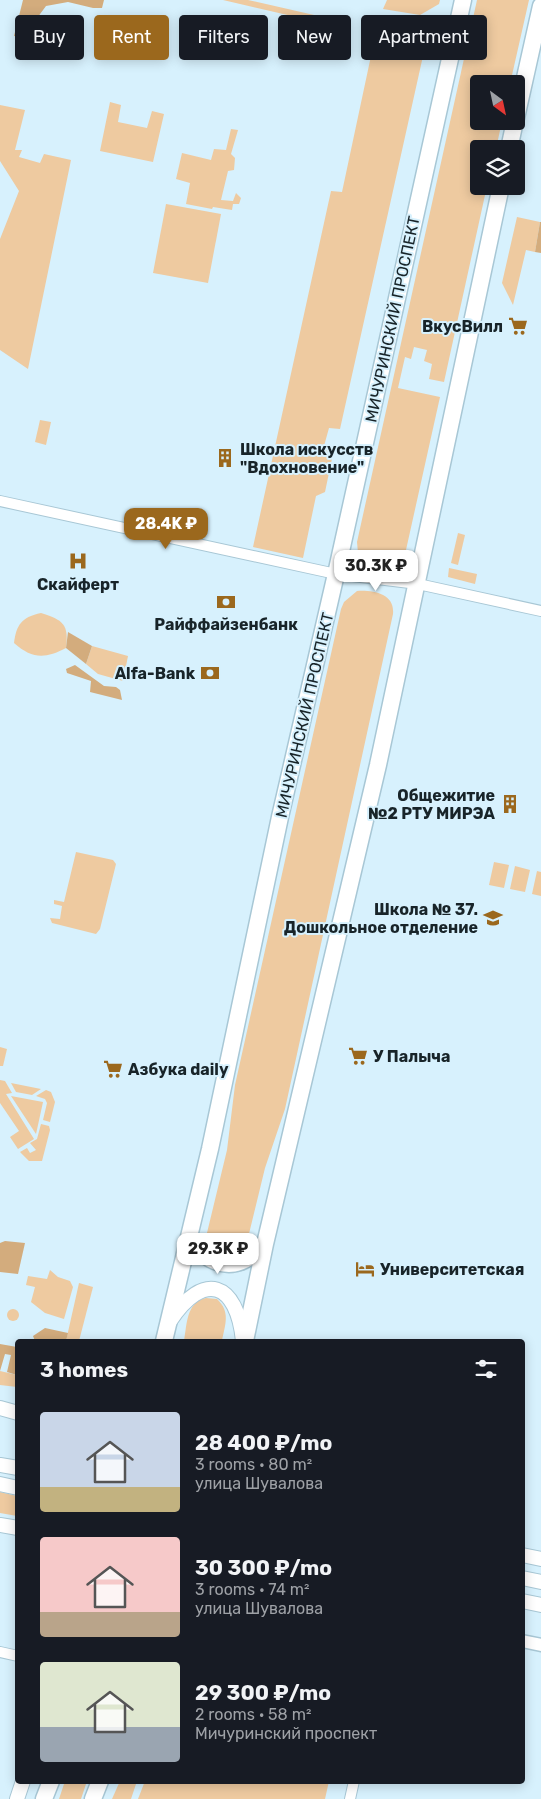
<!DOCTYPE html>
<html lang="en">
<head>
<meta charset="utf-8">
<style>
	body { margin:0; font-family:Rubik,sans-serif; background:#242831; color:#f1f3f6; height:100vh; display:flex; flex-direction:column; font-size:19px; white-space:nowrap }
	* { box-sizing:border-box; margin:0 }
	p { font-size:16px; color:#9ea1a6 }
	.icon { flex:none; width:28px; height:28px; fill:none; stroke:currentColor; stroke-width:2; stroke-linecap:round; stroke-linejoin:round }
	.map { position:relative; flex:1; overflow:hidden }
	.sheet { position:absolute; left:15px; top:1339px; width:510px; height:445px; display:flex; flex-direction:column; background:#171b24; border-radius:5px; box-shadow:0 2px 12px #0003 }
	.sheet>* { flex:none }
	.top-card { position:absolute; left:15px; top:15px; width:511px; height:45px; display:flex; gap:10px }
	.needle { width:32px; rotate:147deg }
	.fabs { position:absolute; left:470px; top:75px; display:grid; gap:10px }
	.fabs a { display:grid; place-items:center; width:55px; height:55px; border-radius:5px; background:#171b24; box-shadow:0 2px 12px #0003; font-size:25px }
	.price { position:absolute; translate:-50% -42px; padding:0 11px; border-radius:10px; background:#fff; color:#222; font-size:16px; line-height:32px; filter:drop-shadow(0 1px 2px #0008) }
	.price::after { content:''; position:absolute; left:50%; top:30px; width:15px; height:11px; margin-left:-8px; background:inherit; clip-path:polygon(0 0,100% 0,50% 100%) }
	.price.current { background:#9b681d; color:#fff }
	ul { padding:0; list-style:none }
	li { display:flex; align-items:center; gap:15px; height:125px; padding:0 25px }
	li span { display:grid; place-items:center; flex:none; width:140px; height:100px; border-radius:5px; color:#555 }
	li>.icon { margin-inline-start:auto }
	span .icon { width:60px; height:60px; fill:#fffc; stroke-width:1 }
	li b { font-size:21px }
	h2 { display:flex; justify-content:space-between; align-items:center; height:60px; padding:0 25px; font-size:21px }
	.pill { padding:0 18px; border-radius:5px; background:#171b24; box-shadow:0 2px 12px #0003; font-size:18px; line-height:45px }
	.pill.current { background:#9b681d; color:#fff }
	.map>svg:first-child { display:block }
</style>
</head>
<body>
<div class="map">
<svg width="541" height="1799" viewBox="0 0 541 1799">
	<rect width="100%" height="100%" fill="#d7f1fd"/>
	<g fill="#eecaa0">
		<path d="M 223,0 L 248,0 L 349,23 L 348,29 Z"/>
		<path d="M 387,0 L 440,0 L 439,4 L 420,15 L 383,9 Z"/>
		<path d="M 477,0 L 529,0 L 510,84 L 479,84 L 479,121 L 502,121 L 496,149 L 479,149 L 479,186 L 487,186 L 444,382 L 429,379 L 432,364 L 424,361 L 427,350 L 414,347 L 411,359 L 405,357 L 398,388 L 440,397 L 406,550 C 395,566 370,569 358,553 L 357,542 Z"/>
		<path d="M 378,23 L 413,34 L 425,47 L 340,429 L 329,428 L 324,446 L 334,449 L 325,492 L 316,496 L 303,558 L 253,547 L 331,191 L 342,192 Z"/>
		<path d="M 110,102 L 121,105 L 118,122 L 147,128 L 152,111 L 164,114 L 153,162 L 100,151 Z"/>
		<path d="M 0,105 L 25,110 L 15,150 L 22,150 L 19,157 L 40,163 L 44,154 L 71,160 L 28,369 L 0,350 L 0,239 L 19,191 L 0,161 Z"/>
		<path d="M 231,129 L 238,130 L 231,154 L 235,158 L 234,170 L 228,171 L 221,200 L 233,201 L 236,193 L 241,198 L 239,204 L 233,204 L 232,210 L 213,207 L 212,209 L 186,204 L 190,183 L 176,179 L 182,153 L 211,160 L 214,149 L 226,150 Z"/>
		<path d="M 166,204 L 221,214 L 208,283 L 153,273 Z"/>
		<path d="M 517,217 L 540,222 L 535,252 L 526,250 L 513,305 L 502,283 Z"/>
		<path d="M 40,420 L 51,422 L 46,445 L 35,442 Z"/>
		<path d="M 458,533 L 465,535 L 458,565 L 451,563 Z"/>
		<path d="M 449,568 L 477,574 L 475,584 L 448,577 Z"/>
		<path d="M 357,591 C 374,590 395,594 393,614 L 285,1109 L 265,1168 L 247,1242 L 236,1255 L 222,1259 L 210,1251 L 206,1237 L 227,1150 L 235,1085 L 341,609 L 344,602 Z"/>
		<path d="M 41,613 C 63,620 69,624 66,648 C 45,659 32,659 14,643 C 16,625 22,617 41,613 Z"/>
		<path d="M 92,646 L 128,656 L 123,681 L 98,674 L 86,664 Z"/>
		<path d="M 76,852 L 113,860 L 116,864 L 100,929 L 96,934 L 52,923 L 50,918 L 60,919 L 62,906 L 54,904 L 54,900 L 64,902 Z"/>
		<path d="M 494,862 L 509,865 L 504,888 L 489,885 Z"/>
		<path d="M 515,866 L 530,870 L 525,892 L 510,889 Z"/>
		<path d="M 537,871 L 541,872 L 541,896 L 532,894 Z"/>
		<path d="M 0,1047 L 7,1049 L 3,1066 L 0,1066 Z"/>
		<path d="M 0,1080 L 5,1081 L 12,1093 L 6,1094 L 34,1139 L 18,1149 L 10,1137 L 19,1131 L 0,1103 Z"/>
		<path d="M 11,1083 L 41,1089 L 32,1095 L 16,1092 Z"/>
		<path d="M 46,1090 L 51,1092 L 55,1102 L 50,1122 L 43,1120 L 47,1103 L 45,1099 L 36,1096 Z"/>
		<path d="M 11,1096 L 43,1102 L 36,1134 Z"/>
		<path d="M 41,1124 L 49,1126 L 50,1130 L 42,1161 L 29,1161 L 20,1152 L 27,1148 L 30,1153 L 36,1150 L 30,1143 L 37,1139 Z"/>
		<path d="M 50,1270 L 58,1277 L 70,1281 L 73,1287 L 64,1319 L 45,1313 L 31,1302 L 35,1287 L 26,1285 L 28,1276 L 47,1279 Z"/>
		<path d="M 79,1283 L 93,1287 L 79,1341 L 66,1341 Z"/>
		<path d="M 206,1298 L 217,1299 C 231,1312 225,1325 222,1341 L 184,1341 C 187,1325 186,1302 206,1298 Z"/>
		<circle cx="13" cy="1315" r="6"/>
		<path d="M 0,1371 L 17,1375 L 17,1387 L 0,1385 Z"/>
		<path d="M 0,1492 L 17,1496 L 17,1516 L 0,1513 Z"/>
		<path d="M 65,1781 L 87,1781 L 81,1799 L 59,1799 Z"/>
		<path d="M 120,1781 L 137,1781 L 131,1799 L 112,1799 Z"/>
		<path d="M 145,1781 L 329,1781 L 325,1799 L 138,1799 Z"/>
	</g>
	<g fill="#d3ac7d">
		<path d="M 23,0 L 104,0 L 102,8 L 93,8 L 68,2 L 46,6 L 23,37 L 14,36 Z"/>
		<path d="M 540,222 L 541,222 L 541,253 L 535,252 Z"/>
		<path d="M 68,632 L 92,646 L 86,664 L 66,648 Z"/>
		<path d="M 75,665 L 104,686 L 116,687 L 120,690 L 122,700 L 90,692 L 91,681 L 67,673 L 66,669 Z"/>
		<path d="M 5,1241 L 25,1243 L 18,1274 L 0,1272 L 0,1243 Z"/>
		<path d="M 45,1328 L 68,1333 L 66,1341 L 35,1341 L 33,1336 Z"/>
		<path d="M 0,1344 L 17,1347 L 17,1375 L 7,1372 L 11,1355 L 5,1354 L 0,1371 Z"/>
	</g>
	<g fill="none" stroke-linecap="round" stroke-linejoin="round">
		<g stroke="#a8c7d5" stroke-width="12">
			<g id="minor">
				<path d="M 0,501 L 336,574 L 418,584 L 541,611"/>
				<path d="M 0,1652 L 18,1656"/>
				<path d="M 350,1799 L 354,1781"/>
			</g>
		</g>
		<g stroke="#a8c7d5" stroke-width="15">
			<g id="tertiary">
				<path d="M 191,1231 C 191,1257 222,1274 245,1262 C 254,1258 259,1251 265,1244"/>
				<path d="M 522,1641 L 541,1645"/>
			</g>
		</g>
		<g stroke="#a8c7d5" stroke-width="16">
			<g id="secondary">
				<path d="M 170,1321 C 204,1270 237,1282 243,1341"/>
				<path d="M 0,1408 L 18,1413"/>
				<path d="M 0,1465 L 18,1468"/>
				<path d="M 0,1484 L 18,1488"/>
				<path d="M 0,1525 L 18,1528"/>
				<path d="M 522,1555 L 541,1559"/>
				<path d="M 522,1578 L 541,1582"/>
				<path d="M 522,1601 L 541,1605"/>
				<path d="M 17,1799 L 23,1781"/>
			</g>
		</g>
		<g stroke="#a8c7d5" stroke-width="19">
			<g id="primary">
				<path d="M 516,118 L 541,6"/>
				<path d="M 509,149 L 515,121"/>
				<path d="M 164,1341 L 210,1149 L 280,817 L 336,574 L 463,0"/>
				<path d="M 245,1341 L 265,1244 L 378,765 L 501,186"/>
				<path d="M 44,1799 L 51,1781"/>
				<path d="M 93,1799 L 100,1781"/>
			</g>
		</g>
		<use href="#minor" stroke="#fff" stroke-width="10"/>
		<use href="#tertiary" stroke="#fff" stroke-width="12"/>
		<use href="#secondary" stroke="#fff" stroke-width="14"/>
		<use href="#primary" stroke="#fff" stroke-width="16"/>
	</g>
	<defs>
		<g id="supermarket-bare" transform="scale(1.5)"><path d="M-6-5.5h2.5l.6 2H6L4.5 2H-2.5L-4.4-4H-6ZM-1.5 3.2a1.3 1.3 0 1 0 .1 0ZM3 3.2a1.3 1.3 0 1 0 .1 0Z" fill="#9b681d" stroke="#d7f1fd" stroke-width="2.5" paint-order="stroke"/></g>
		<g id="building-bare" transform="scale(1.5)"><path d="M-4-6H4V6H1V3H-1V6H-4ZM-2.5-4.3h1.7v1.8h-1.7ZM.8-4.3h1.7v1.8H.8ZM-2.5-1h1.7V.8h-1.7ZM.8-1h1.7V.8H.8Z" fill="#9b681d" stroke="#d7f1fd" stroke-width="2.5" paint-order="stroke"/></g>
		<g id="hospital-bare" transform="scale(1.5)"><path d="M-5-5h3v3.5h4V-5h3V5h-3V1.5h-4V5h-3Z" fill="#9b681d" stroke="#d7f1fd" stroke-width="2.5" paint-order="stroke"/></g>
		<g id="bank-bare" transform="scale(1.5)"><path d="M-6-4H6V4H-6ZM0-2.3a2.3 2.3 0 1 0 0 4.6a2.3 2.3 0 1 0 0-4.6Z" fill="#9b681d" stroke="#d7f1fd" stroke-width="2.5" paint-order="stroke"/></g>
		<g id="school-bare" transform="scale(1.5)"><path d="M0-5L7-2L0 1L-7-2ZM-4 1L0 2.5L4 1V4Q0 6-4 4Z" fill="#9b681d" stroke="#d7f1fd" stroke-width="2.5" paint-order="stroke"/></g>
		<g id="hotel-bare" transform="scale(1.5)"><path d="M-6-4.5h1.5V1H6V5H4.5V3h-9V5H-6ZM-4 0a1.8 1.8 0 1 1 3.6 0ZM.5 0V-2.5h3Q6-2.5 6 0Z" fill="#9b681d" stroke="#d7f1fd" stroke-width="2.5" paint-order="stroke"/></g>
	</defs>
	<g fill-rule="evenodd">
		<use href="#supermarket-bare" x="518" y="326"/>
		<use href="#building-bare" x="225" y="458"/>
		<use href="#hospital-bare" x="78" y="561"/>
		<use href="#bank-bare" x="226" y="602"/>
		<use href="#bank-bare" x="210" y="673"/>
		<use href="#building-bare" x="510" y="804"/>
		<use href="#school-bare" x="493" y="918"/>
		<use href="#supermarket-bare" x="358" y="1056"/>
		<use href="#supermarket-bare" x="113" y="1069"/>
		<use href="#hotel-bare" x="365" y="1269"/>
	</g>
	<g text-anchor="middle" stroke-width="4" stroke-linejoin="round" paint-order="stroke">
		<g font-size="16" fill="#182429" stroke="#d7f1fd">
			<text transform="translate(392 319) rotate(-78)" y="6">МИЧУРИНСКИЙ ПРОСПЕКТ</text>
			<text transform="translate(304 715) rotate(-77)" y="6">МИЧУРИНСКИЙ ПРОСПЕКТ</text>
		</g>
		<g font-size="16" font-weight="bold" fill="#182429" stroke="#d7f1fd" text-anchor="end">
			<text x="503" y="332">ВкусВилл</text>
			<text x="240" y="455" text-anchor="start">Школа искусств<tspan x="240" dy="18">"Вдохновение"</tspan></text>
			<text x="78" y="590" text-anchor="middle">Скайферт</text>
			<text x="226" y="630" text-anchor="middle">Райффайзенбанк</text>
			<text x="195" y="679">Alfa-Bank</text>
			<text x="495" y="801">Общежитие<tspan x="495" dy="18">№2 РТУ МИРЭА</tspan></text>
			<text x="478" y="915">Школа № 37.<tspan x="478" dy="18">Дошкольное отделение</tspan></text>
			<text x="373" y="1062" text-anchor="start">У Палыча</text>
			<text x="128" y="1075" text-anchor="start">Азбука daily</text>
			<text x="380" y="1275" text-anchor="start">Университетская</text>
		</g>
	</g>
</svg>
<div class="fabs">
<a><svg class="needle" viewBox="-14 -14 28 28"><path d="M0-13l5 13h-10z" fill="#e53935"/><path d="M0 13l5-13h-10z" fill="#9ea1a6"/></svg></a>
<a><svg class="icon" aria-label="layers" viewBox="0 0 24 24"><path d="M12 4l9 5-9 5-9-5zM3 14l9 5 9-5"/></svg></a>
</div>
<b class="price current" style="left:166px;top:550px">28.4K ₽</b>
<b class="price" style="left:376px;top:592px">30.3K ₽</b>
<b class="price" style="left:218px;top:1275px">29.3K ₽</b>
<div class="top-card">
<a class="pill">Buy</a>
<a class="pill current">Rent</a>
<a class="pill">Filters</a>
<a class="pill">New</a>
<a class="pill">Apartment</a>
</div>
<section class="sheet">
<h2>3 homes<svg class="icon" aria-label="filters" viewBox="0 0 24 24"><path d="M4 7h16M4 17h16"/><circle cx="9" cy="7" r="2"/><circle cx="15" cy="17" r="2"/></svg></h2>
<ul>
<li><span style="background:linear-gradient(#c9d6e8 75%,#c2b280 0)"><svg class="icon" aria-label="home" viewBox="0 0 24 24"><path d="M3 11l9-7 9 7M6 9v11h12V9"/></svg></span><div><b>28 400 ₽/mo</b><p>3 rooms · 80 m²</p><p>улица Шувалова</p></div></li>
<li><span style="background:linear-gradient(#f6c9c9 75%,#b9a48a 0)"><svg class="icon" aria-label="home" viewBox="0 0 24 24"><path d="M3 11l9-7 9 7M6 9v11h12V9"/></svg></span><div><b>30 300 ₽/mo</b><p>3 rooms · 74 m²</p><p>улица Шувалова</p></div></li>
<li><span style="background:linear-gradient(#dfe7d0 65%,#9aa5b1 0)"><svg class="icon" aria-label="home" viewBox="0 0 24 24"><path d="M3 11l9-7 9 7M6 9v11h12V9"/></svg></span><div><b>29 300 ₽/mo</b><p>2 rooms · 58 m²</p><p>Мичуринский проспект</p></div></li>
</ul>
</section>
</div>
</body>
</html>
